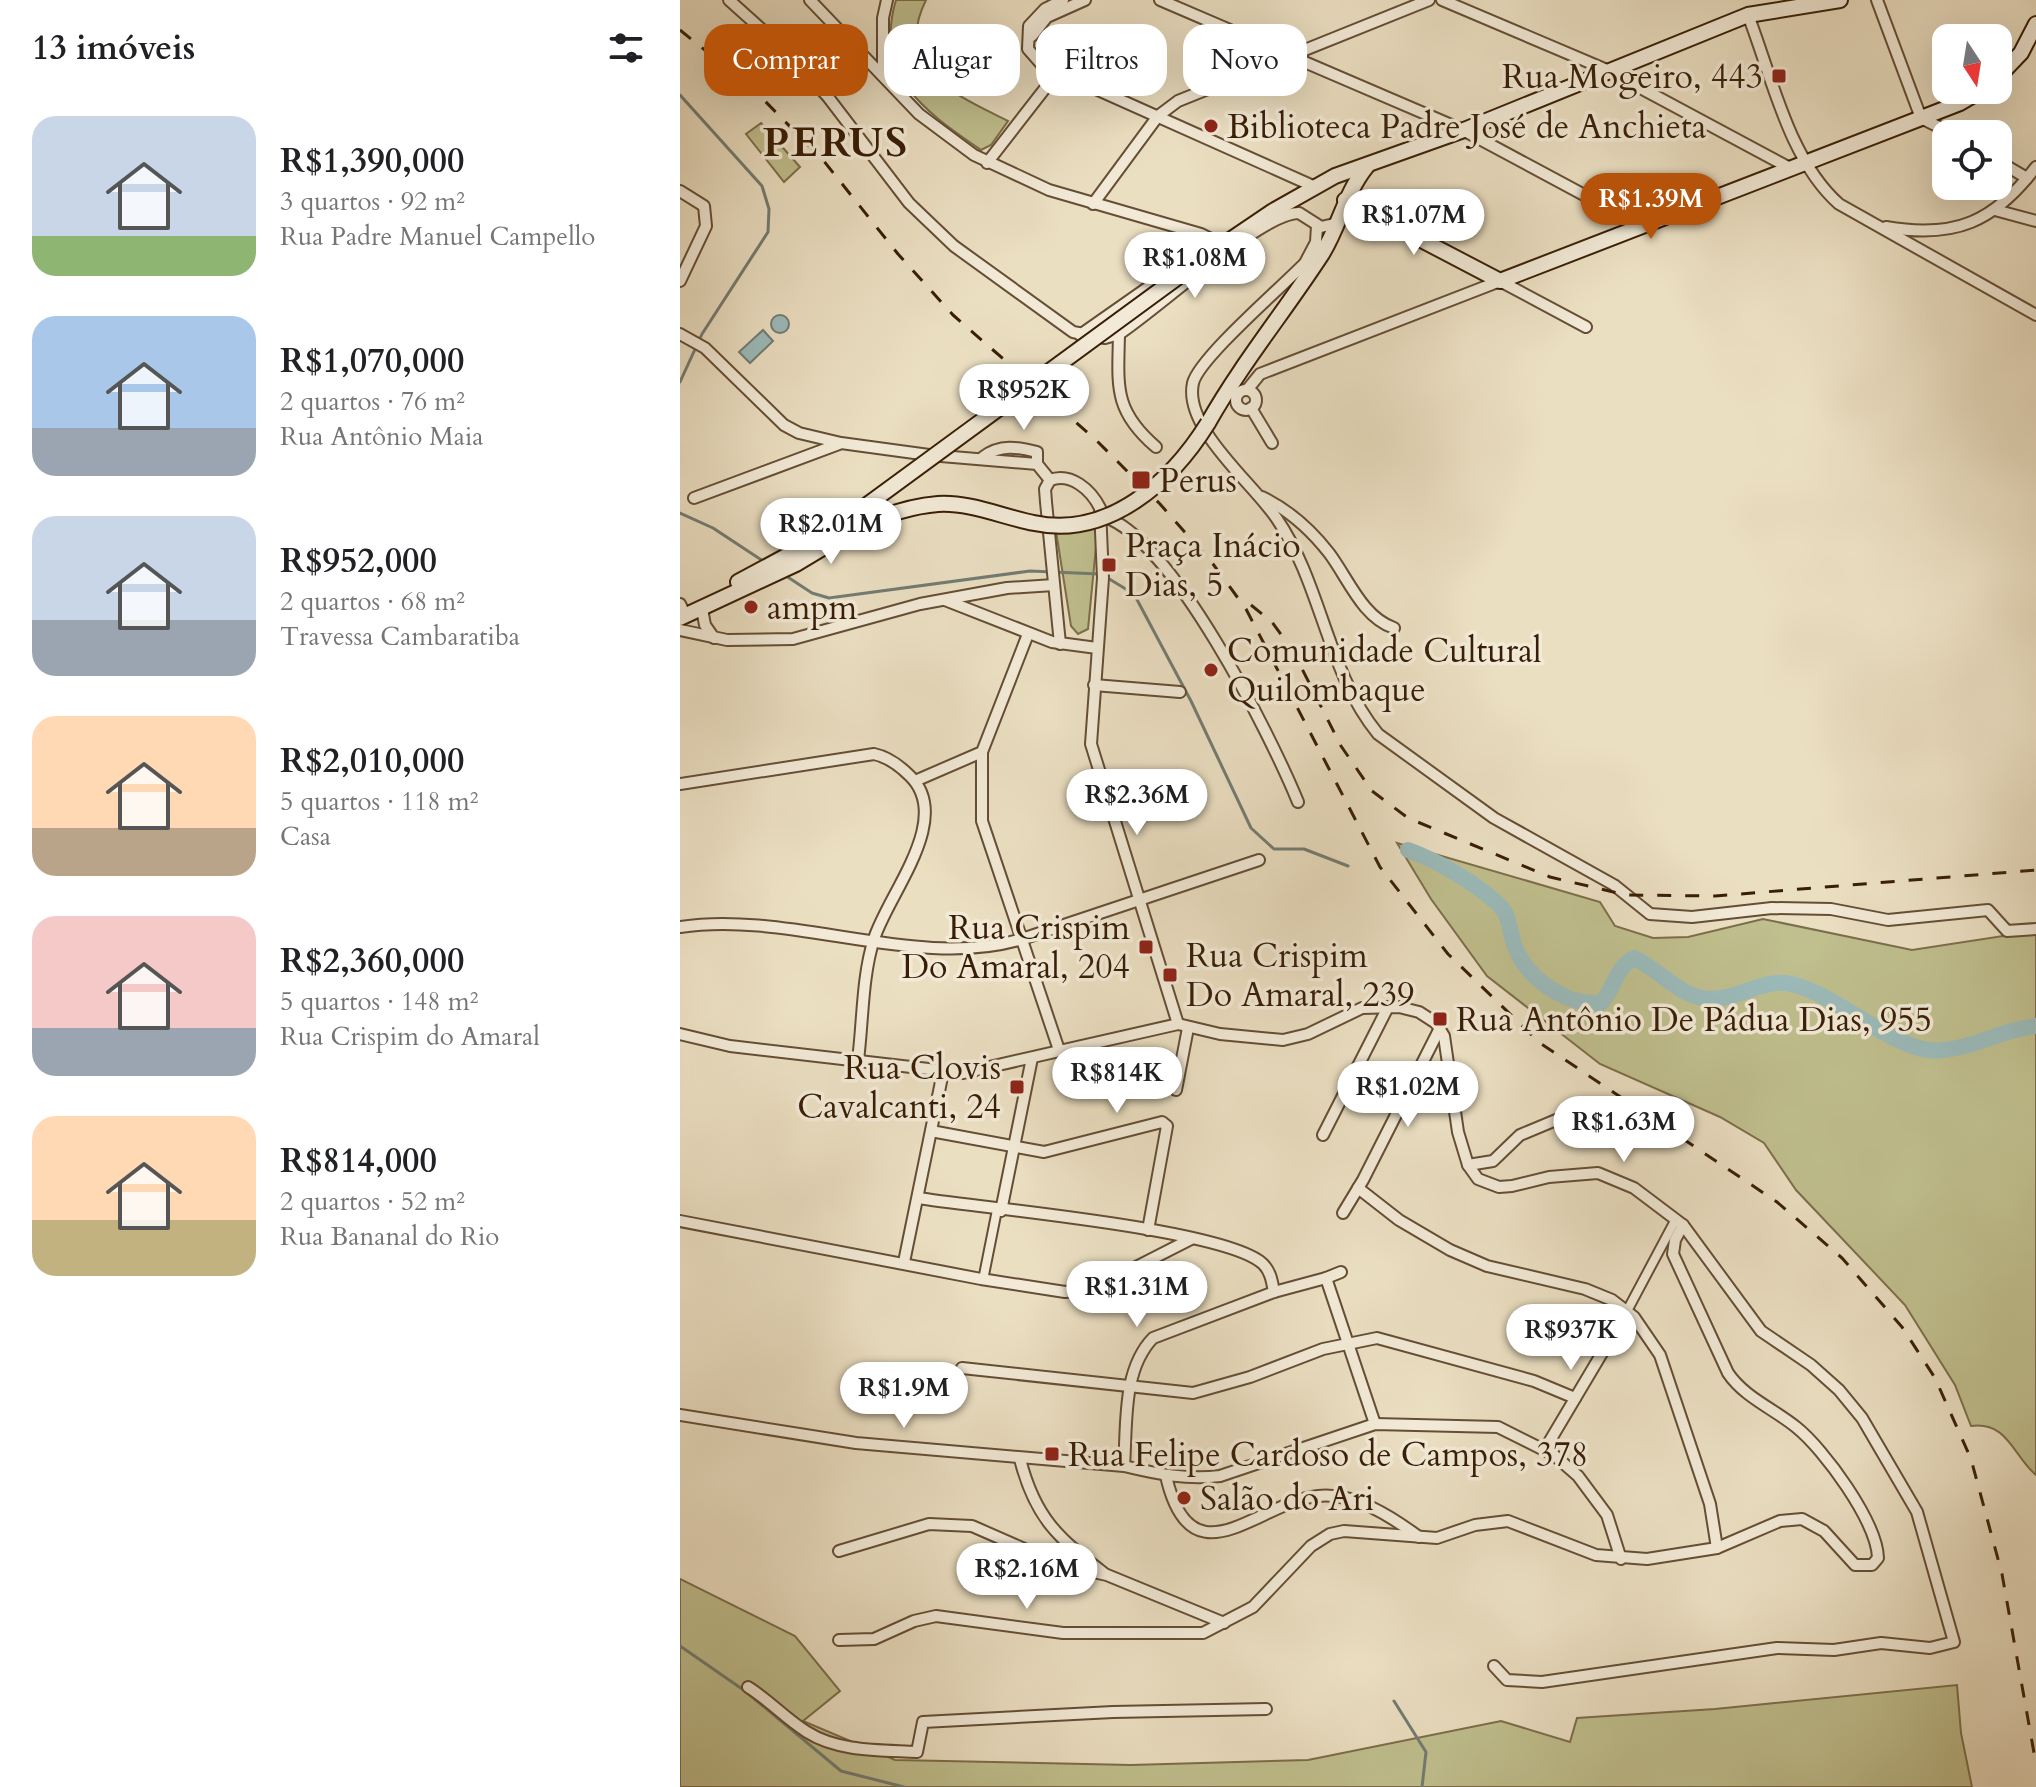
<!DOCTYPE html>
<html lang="pt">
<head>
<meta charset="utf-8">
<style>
	body { margin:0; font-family:Cardo,serif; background:#f2f2f2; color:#202124; height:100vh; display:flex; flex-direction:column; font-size:30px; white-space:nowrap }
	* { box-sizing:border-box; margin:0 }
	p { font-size:26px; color:#757577 }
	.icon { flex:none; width:44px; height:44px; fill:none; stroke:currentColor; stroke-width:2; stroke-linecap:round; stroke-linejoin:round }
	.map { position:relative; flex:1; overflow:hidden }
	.panel { display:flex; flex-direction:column; background:#fff; width:680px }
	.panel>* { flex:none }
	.banner { position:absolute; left:24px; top:24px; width:760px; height:72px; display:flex; gap:16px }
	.needle { width:52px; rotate:168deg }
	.fabs { position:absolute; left:1252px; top:24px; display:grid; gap:16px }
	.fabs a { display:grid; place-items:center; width:80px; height:80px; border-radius:16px; background:#fff; box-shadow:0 8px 32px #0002; font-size:40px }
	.price { position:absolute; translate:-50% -68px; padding:0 18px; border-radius:28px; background:#fff; color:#222; font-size:26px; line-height:52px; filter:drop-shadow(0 2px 4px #0008) }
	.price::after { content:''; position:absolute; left:50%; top:48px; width:24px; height:18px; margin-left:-12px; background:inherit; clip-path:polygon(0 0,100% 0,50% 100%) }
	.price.current { background:#b45309; color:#fff }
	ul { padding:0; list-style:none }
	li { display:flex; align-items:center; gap:24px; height:200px; padding:0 32px }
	li span { display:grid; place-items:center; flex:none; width:224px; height:160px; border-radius:24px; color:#555 }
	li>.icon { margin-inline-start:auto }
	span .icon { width:96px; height:96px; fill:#fffc; stroke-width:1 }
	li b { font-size:34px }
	h2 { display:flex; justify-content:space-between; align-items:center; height:96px; padding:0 32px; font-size:34px }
	.tag { padding:0 28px; border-radius:24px; background:#fff; box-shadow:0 8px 32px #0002; font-size:28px; line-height:72px }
	.tag.current { background:#b45309; color:#fff }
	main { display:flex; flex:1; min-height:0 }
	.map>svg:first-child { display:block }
</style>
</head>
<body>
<main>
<section class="panel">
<h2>13 imóveis<svg class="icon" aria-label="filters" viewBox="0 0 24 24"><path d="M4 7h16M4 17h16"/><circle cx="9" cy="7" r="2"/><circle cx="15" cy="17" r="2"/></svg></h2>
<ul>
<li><span style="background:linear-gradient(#c9d6e8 75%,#8fb573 0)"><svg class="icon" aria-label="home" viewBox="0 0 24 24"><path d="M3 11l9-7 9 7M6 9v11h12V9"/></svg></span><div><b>R$1,390,000</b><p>3 quartos · 92 m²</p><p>Rua Padre Manuel Campello</p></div></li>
<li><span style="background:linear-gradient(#a9c7e8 70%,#9aa5b1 0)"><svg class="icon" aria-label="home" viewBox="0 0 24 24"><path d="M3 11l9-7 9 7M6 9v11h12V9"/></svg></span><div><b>R$1,070,000</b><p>2 quartos · 76 m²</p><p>Rua Antônio Maia</p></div></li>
<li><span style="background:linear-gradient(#c9d6e8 65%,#9aa5b1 0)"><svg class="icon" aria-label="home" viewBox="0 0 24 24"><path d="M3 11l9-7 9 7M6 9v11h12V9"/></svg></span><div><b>R$952,000</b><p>2 quartos · 68 m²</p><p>Travessa Cambaratiba</p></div></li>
<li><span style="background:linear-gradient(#ffd9b3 70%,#b9a48a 0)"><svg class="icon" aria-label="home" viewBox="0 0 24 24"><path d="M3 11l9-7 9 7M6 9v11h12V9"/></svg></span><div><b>R$2,010,000</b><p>5 quartos · 118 m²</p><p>Casa</p></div></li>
<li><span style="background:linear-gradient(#f6c9c9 70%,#9aa5b1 0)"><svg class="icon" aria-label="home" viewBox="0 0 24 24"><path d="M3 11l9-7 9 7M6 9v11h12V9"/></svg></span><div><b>R$2,360,000</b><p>5 quartos · 148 m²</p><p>Rua Crispim do Amaral</p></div></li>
<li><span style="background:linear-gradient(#ffd9b3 65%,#c2b280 0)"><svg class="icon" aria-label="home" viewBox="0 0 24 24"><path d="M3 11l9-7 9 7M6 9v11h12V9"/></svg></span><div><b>R$814,000</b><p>2 quartos · 52 m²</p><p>Rua Bananal do Rio</p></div></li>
</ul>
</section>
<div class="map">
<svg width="1356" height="1787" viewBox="0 0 1356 1787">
	<rect width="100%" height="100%" fill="#ebdfc2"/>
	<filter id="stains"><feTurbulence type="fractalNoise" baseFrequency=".0025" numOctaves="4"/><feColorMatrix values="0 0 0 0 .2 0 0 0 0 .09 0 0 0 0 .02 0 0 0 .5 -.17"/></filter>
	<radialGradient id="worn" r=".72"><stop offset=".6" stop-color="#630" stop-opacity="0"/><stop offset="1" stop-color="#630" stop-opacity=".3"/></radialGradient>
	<g fill="#c0bf8e" stroke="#7c6e4a" stroke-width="2">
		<path d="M 216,0 L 246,0 C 211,70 279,96 328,121 L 311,145 L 301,150 C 245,111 193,77 216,0 Z"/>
		<path d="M 81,123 L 120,167 L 104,182 L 66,134 Z"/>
		<path d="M 418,526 L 408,629 L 398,634 L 391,626 L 376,531 Z"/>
		<path d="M 717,843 L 920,902 L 935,926 L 973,938 L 1008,937 L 1083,919 L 1232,950 L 1356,931 L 1356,1475 C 1333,1456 1328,1421 1291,1426 L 1275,1385 L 1225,1305 L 1116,1190 L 1084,1143 L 1040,1117 L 920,1064 L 807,976 L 751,899 Z"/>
		<path d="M 0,1579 L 115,1636 L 160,1691 L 123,1721 L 215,1760 L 451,1765 L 628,1760 L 821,1721 L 890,1742 L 897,1718 L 1035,1709 L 1277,1685 L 1281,1733 L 1292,1787 L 0,1787 Z"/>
	</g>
	<g fill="#9bbbbb" stroke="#737c73" stroke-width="2">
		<circle cx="100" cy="324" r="9"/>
		<path d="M 83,330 L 93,341 L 70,363 L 59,352 Z"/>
	</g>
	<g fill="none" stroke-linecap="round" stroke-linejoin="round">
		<g stroke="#737c73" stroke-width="3">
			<path d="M 0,95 L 82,186 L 89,209 L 88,232 L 22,334 L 0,382"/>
			<path d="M 0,513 L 33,528 L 83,561"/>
			<path d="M 103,574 L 132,593 L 149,598 L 350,571 L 419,574"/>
			<path d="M 426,577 L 454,594 L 511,701 L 571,828 L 594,849 L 624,849 L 668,866"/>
			<path d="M 0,1646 L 65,1691 L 161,1771 L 224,1787"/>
			<path d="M 714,1701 L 746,1752 L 742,1787"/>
		</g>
		<path stroke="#9bbbbb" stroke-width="16" d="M 728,850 C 758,861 794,882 818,904 C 830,915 829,929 834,944 C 845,978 886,1006 921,1003 C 936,987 934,969 954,958 C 978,969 995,992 1022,998 C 1053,1004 1082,977 1111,984 C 1158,995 1207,1045 1249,1050 C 1284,1054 1321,1029 1356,1026"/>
		<g stroke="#654e35" stroke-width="12">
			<g id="pedestrian">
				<path d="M 303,1280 L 317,1210"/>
				<path d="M 947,1311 L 996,1219"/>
			</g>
		</g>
		<g stroke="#654e35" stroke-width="14">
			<g id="minor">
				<path d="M 49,0 L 108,53 L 148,97 L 229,203 L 274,246 L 393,332 L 425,338 L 439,334 C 476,310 583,212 619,213 L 641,227 L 654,224"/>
				<path d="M 130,0 L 239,114 L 294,155 L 369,190 L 521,234 L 541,244"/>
				<path d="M 383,0 L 365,9 L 349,26 L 348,49 L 362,65 L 633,186"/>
				<path d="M 480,0 L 783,130 L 960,225"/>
				<path d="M 762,0 L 927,70 L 1108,167"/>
				<path d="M 1197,0 L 1241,118 L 1273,134"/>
				<path d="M 1068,15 C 1092,77 1109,160 1159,204 L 1356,315"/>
				<path d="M 352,36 L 367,17 L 405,0"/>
				<path d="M 203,74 L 203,18 L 207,0"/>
				<path d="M 1318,161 L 1347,178"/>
				<path d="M 307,163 L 377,73"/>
				<path d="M 0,191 L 24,206 L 26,226 L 0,281"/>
				<path d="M 413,204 L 478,116 L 498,101 L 749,0"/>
				<path d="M 1315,210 L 1356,221"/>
				<path d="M 637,226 L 636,242 L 625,263 C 603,286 519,358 513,383 C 503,428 573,483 597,519 C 642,585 647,672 698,734 L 814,818 L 934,885 L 970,914 L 1012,917 L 1092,908 L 1151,909 L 1208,920 L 1308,910 L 1327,931 L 1356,929"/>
				<path d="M 1206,227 C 1275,239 1314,222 1356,167"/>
				<path d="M 0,334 L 25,348 L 104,425 L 119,433 L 161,443 L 249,455 L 357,464 L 370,480"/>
				<path d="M 439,334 C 438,386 433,410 476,447"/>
				<path d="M 400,335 L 507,260 L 525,254"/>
				<path d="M 567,390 L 580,374 L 820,281 L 906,327"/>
				<circle cx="566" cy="400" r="10"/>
				<path d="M 571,408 L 592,443"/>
				<path d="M 303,457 C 320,444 338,447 357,452 L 357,464"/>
				<path d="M 370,480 C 391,472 411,490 420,508 L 423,578 L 411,744 L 498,1024"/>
				<path d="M 370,480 L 365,489 L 366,502 L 380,644"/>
				<path d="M 582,497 C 609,510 631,530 649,553 C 668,578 682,617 714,628"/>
				<path d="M 14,498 L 159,444"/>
				<path d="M 425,517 C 493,540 590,734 618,802"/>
				<path d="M 265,600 L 372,642 L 417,648"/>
				<path d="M 0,604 L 2,608"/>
				<path d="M 22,609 L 25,625 L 34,638"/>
				<path d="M 0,630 L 47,640 L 113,639 L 240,604 L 327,588 L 374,585"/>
				<path d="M 414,685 L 500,692"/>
				<path d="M 302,752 L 302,821 L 379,1050"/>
				<path d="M 235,781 L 302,752 L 348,634"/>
				<path d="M 0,784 L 194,754 C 208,757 219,765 230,776 C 274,819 208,894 194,939 C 182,976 183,1021 178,1060"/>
				<path d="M 0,927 C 111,910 237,971 342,939 L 579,860"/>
				<path d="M 0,1034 L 50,1046 L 283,1073 L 498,1024 L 540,1034 L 603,1040 L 628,1034 L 682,1008 L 719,1007 L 739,1012 L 756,1023 L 764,1036 L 778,1132 L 788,1165 L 798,1179 L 819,1187 L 832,1186 L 869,1177 L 918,1173 L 954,1188 L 1003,1225 L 1081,1331 L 1131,1365 L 1159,1390 L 1182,1418 L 1237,1512 L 1274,1642 L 1250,1648 L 1201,1643 L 1154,1650 L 1097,1648 L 862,1682 L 827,1680 L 814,1666"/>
				<path d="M 496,1090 L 508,1028"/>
				<path d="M 251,1131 L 364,1152 L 482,1122 L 487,1126 L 468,1230"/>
				<path d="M 643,1135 L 708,1007"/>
				<path d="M 788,1165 L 813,1161 L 840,1135 L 888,1115"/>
				<path d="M 678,1188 L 719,1220 L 770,1250 L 807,1266 L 905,1289 L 932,1300 L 954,1317 L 980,1355 L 1030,1504 L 1037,1548"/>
				<path d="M 238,1198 C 301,1208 547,1229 583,1264 C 591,1272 592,1282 594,1292"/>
				<path d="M 321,1211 L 352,1058"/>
				<path d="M 663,1213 L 683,1180 L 760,1028"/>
				<path d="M 0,1221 L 301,1279 L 385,1292 L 413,1289 L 511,1239"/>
				<path d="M 224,1262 L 263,1072"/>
				<path d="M 661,1272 L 646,1278 L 695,1424"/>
				<path d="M 282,1368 L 513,1393 L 570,1377 L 643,1349 L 697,1338 L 854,1381 L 895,1398"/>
				<path d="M 0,1415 L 176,1443 L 444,1466 C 477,1474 507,1480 540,1476 L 695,1424 L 818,1427 L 874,1455 L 898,1476 L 927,1515 L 941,1559"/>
				<path d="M 865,1449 L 947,1311"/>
				<path d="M 340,1459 C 355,1518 378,1538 425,1574"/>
				<path d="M 444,1466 C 447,1425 442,1370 473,1338 L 594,1292 L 646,1278"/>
				<path d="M 486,1476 C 511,1586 578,1502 638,1496 C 674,1492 712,1517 739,1537"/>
				<path d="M 159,1551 L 249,1524 L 292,1526 L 381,1565 L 427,1575 L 544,1623"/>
				<path d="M 159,1640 L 194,1639 L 234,1621 L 256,1616 L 383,1633 L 523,1633 L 573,1607 L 631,1546 L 650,1534 L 664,1531 L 757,1538 L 795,1525 L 828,1521 L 916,1555 L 967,1559 L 1037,1548 L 1100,1521 L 1122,1519 L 1144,1531 L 1175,1565 L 1192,1565 L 1198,1558 C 1197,1522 1144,1449 1116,1427 C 1094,1409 1064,1397 1048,1373 L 993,1254 L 995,1240 L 1003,1225"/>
				<path d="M 68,1687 C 89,1700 106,1719 127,1732 C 158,1752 202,1750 237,1752 L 243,1722 L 433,1712 L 586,1709"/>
			</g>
		</g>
		<g stroke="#381e06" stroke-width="18">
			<g id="secondary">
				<path d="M 1318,77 L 1341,53 L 1356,24"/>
				<path d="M 665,200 L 820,281 L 1280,103 L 1302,90"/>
				<path d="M 528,255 L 593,211 L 655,176 L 784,130 L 1068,15 L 1160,0"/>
				<path d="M 528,423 C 562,363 605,311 642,254 C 660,225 665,193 687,166"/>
				<path d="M 58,582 L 136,540 L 172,516"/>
				<path d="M 0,618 L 116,564 L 176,528"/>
			</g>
		</g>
		<use href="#pedestrian" stroke="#f2ead7" stroke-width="8"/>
		<use href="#minor" stroke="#f2ead7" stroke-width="10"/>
		<use href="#secondary" stroke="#f2ead7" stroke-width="14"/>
		<g stroke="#381e06" stroke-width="3" stroke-dasharray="14 14" stroke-linecap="butt">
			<path d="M 0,30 L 73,89 L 143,160 L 218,254 L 273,315 L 416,440 L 480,504 L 533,564 L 566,609 L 700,867 L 768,954 L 860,1043 L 1097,1202 L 1162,1258 L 1222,1327 L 1255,1378 L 1291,1459 L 1322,1574 L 1356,1764"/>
			<path d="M 571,605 L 592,622 L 613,651 L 661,746 L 692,791 L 728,818 L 870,877 L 946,895 L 1035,896 L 1356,870"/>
		</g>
		<g stroke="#381e06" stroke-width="18" stroke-linecap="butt">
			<g id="secondary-bridge">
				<path d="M 172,516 L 528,255"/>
				<path d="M 176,528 C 202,516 230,506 258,504 C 290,502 323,517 354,523 C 429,539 492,481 528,423"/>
			</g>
		</g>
		<use href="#secondary-bridge" stroke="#f2ead7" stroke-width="14"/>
	</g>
	<g fill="#8f2418" stroke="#f2ead7" stroke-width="3">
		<rect x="1091" y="68" width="16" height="16" rx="4"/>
		<circle cx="531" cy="126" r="8"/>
		<rect x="451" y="470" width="20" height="20" rx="4"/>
		<rect x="421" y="557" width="16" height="16" rx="4"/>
		<circle cx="71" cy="607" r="8"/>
		<circle cx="531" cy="670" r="8"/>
		<rect x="458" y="939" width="16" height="16" rx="4"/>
		<rect x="482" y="967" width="16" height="16" rx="4"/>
		<rect x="752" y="1011" width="16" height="16" rx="4"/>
		<rect x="329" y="1079" width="16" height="16" rx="4"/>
		<rect x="364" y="1446" width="16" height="16" rx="4"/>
		<circle cx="504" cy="1498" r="8"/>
	</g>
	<g text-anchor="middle" stroke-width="7" stroke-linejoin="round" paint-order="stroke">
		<g font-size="34" fill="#381e06" stroke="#f2ead7" text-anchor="start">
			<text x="1083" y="88" text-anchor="end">Rua Mogeiro, 443</text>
			<text x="547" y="138">Biblioteca Padre José de Anchieta</text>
			<text x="479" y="492">Perus</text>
			<text x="445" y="557">Praça Inácio<tspan x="445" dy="39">Dias, 5</tspan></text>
			<text x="87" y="619">ampm</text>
			<text x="547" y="662">Comunidade Cultural<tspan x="547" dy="39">Quilombaque</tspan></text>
			<text x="450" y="939" text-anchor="end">Rua Crispim<tspan x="450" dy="39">Do Amaral, 204</tspan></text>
			<text x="506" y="967">Rua Crispim<tspan x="506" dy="39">Do Amaral, 239</tspan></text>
			<text x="776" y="1031">Rua Antônio De Pádua Dias, 955</text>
			<text x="321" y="1079" text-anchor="end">Rua Clovis<tspan x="321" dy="39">Cavalcanti, 24</tspan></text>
			<text x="388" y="1466">Rua Felipe Cardoso de Campos, 378</text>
			<text x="520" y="1510">Salão do Ari</text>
		</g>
		<g font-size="42" font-weight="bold" letter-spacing="2" fill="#381e06" stroke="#f2ead7">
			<text x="156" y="156">PERUS</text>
		</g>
	</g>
	<rect width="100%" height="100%" filter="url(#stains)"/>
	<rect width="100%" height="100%" fill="url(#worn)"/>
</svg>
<div class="fabs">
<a><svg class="needle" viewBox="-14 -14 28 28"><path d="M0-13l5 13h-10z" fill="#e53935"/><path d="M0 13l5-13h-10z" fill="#757577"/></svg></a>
<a><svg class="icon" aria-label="locate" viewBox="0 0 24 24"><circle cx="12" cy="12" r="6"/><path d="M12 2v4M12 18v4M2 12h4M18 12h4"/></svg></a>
</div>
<b class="price current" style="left:971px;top:241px">R$1.39M</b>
<b class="price" style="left:734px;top:257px">R$1.07M</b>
<b class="price" style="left:515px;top:300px">R$1.08M</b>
<b class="price" style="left:344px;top:432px">R$952K</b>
<b class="price" style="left:151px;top:566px">R$2.01M</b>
<b class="price" style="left:457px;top:837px">R$2.36M</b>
<b class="price" style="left:437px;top:1115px">R$814K</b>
<b class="price" style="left:728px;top:1129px">R$1.02M</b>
<b class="price" style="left:944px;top:1164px">R$1.63M</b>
<b class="price" style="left:457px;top:1329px">R$1.31M</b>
<b class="price" style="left:891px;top:1372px">R$937K</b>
<b class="price" style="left:224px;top:1430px">R$1.9M</b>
<b class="price" style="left:347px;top:1611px">R$2.16M</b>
<div class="banner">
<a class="tag current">Comprar</a>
<a class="tag">Alugar</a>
<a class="tag">Filtros</a>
<a class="tag">Novo</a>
</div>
</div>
</main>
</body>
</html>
